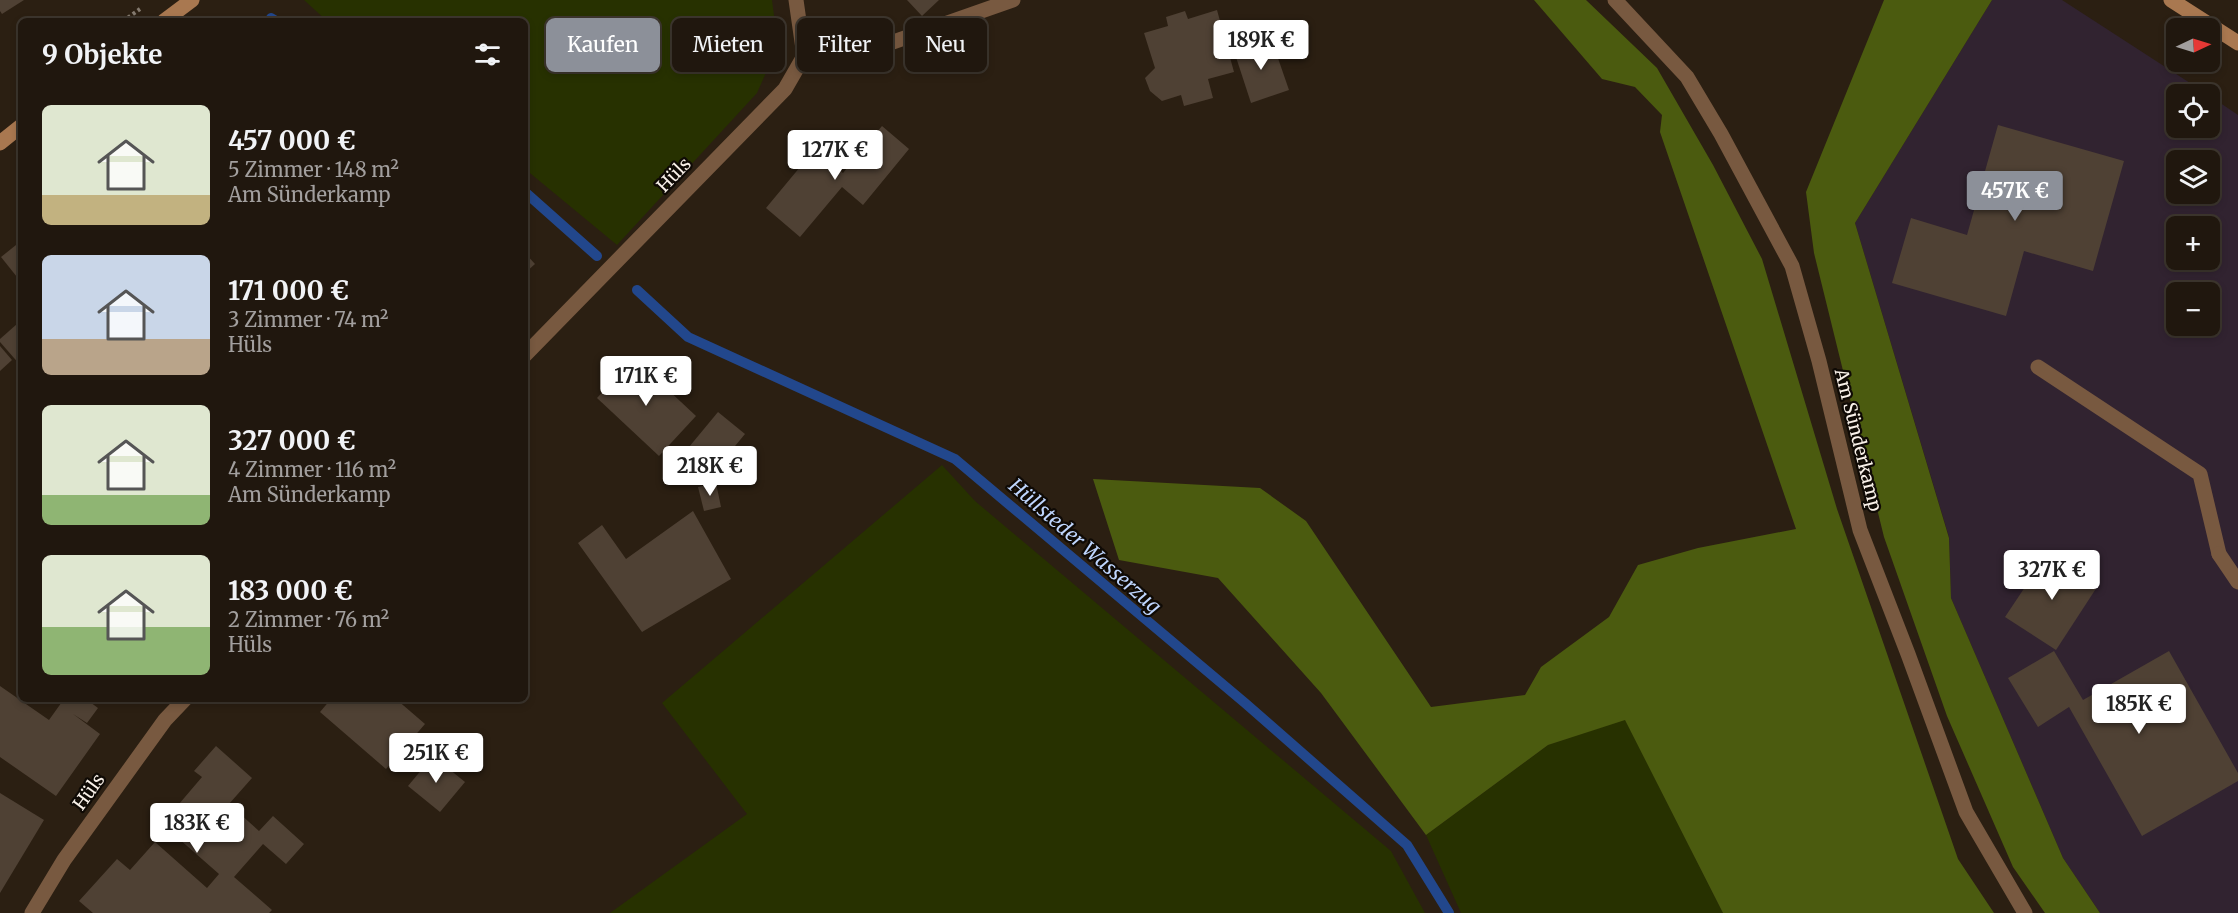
<!DOCTYPE html>
<html lang="de">
<head>
<meta charset="utf-8">
<style>
	body { margin:0; font-family:Merriweather,serif; background:#2d241c; color:#f1f3f6; height:100vh; display:flex; flex-direction:column; font-size:22px; white-space:nowrap }
	* { box-sizing:border-box; margin:0 }
	p { font-size:20px; color:#a29f9e }
	.icon { flex:none; width:33px; height:33px; fill:none; stroke:currentColor; stroke-width:2; stroke-linecap:round; stroke-linejoin:round }
	.map { position:relative; flex:1; overflow:hidden }
	.sheet { position:absolute; left:18px; top:18px; width:510px; height:684px; display:flex; flex-direction:column; background:#20170e; border-radius:9px; box-shadow:0 3px 9px #0003,0 0 0 2px #3d362e }
	.sheet>* { flex:none }
	.guide { position:absolute; left:546px; top:18px; width:570px; height:54px; display:flex; gap:12px }
	.needle { width:39px; rotate:86deg }
	.fabs { position:absolute; left:2166px; top:18px; display:grid; gap:12px }
	.fabs a { display:grid; place-items:center; width:54px; height:54px; border-radius:9px; background:#20170e; box-shadow:0 3px 9px #0003,0 0 0 2px #3d362e; font-size:30px }
	.price { position:absolute; translate:-50% -51px; padding:0 14px; border-radius:6px; background:#fff; color:#222; font-size:20px; line-height:39px; filter:drop-shadow(0 2px 3px #0008) }
	.price::after { content:''; position:absolute; left:50%; top:36px; width:18px; height:14px; margin-left:-9px; background:inherit; clip-path:polygon(0 0,100% 0,50% 100%) }
	.price.active { background:#8c9099; color:#fff }
	ul { padding:0; list-style:none }
	li { display:flex; align-items:center; gap:18px; height:150px; padding:0 24px }
	li span { display:grid; place-items:center; flex:none; width:168px; height:120px; border-radius:9px; color:#555 }
	li>.icon { margin-inline-start:auto }
	span .icon { width:72px; height:72px; fill:#fffc; stroke-width:1 }
	li b { font-size:26px }
	h2 { display:flex; justify-content:space-between; align-items:center; height:72px; padding:0 24px; font-size:26px }
	.tag { padding:0 21px; border-radius:9px; background:#20170e; box-shadow:0 3px 9px #0003,0 0 0 2px #3d362e; font-size:21px; line-height:54px }
	.tag.active { background:#8c9099; color:#fff }
	.map>svg:first-child { display:block }
</style>
</head>
<body>
<div class="map">
<svg width="2238" height="913" viewBox="0 0 2238 913">
	<rect width="100%" height="100%" fill="#2b1f12"/>
	<path fill="#312330" fill-rule="evenodd" d="M 1992,0 L 2062,0 L 2207,94 L 2176,94 L 2176,128 L 2210,128 L 2210,96 L 2238,115 L 2238,913 L 2100,913 L 2063,858 L 1951,598 L 1949,537 L 1855,223 ZM 2176,160 L 2210,160 L 2210,194 L 2176,194 ZM 2176,226 L 2210,226 L 2210,260 L 2176,260 ZM 2176,292 L 2210,292 L 2210,326 L 2176,326 Z"/>
	<g fill="#273100">
		<path d="M 304,0 L 772,0 L 778,46 L 757,93 L 617,245 L 525,169 L 525,21 L 327,21 Z"/>
		<path d="M 942,465 L 975,501 L 1391,851 L 1425,913 L 610,913 L 747,814 L 662,703 Z"/>
		<path d="M 1625,719 L 1723,913 L 1461,913 L 1426,835 L 1548,745 Z"/>
	</g>
	<g fill="#4b5b0f">
		<path d="M 1534,0 L 1586,0 L 1657,68 L 1713,165 L 1762,259 L 1837,509 L 1958,859 L 1994,913 L 1723,913 L 1625,720 L 1548,745 L 1426,835 L 1321,693 L 1218,578 L 1119,560 L 1093,479 L 1260,488 L 1306,521 L 1431,707 L 1525,695 L 1541,667 L 1609,617 L 1638,565 L 1698,548 L 1796,529 L 1660,132 L 1662,115 L 1635,87 L 1602,79 Z"/>
		<path d="M 1884,0 L 1992,0 L 1855,223 L 1949,538 L 1951,598 L 2063,858 L 2100,913 L 2045,913 L 2013,867 L 1947,716 L 1884,537 L 1814,253 L 1806,192 Z"/>
	</g>
	<g fill="none" stroke-linecap="round" stroke-linejoin="round">
		<g stroke="#22478c" stroke-width="10">
			<path d="M 271,18 L 276,21"/>
			<path d="M 525,192 L 597,256"/>
			<path d="M 637,290 L 688,337 L 955,459 L 1245,703 L 1407,845 L 1449,913"/>
		</g>
	</g>
	<g fill="#4f4134">
		<path d="M 0,0 L 24,0 L 2,14 L 0,11 Z"/>
		<path d="M 907,0 L 939,0 L 922,16 Z"/>
		<path d="M 1217,10 L 1234,72 L 1208,79 L 1213,98 L 1184,106 L 1181,95 L 1162,101 L 1150,91 L 1145,78 L 1155,68 L 1144,33 L 1168,26 L 1166,17 L 1185,11 L 1188,19 Z"/>
		<path d="M 1271,38 L 1289,90 L 1251,103 L 1234,51 Z"/>
		<path d="M 1998,125 L 2124,161 L 2093,271 L 2024,251 L 2006,316 L 1892,283 L 1911,218 L 1967,235 Z"/>
		<path d="M 882,126 L 909,149 L 863,205 L 842,187 L 800,237 L 766,208 L 815,149 L 843,173 Z"/>
		<path d="M 21,241 L 21,282 L 1,257 Z"/>
		<path d="M 525,253 L 535,264 L 525,273 Z"/>
		<path d="M 17,324 L 21,329 L 21,366 L 0,342 L 0,339 Z"/>
		<path d="M 0,346 L 12,360 L 0,371 Z"/>
		<path d="M 634,358 L 696,416 L 659,456 L 597,398 Z"/>
		<path d="M 718,412 L 745,434 L 716,469 L 689,447 Z"/>
		<path d="M 716,483 L 721,507 L 704,511 L 698,487 Z"/>
		<path d="M 693,511 L 731,579 L 642,632 L 578,543 L 602,525 L 626,559 Z"/>
		<path d="M 2049,551 L 2099,584 L 2056,650 L 2005,617 Z"/>
		<path d="M 2054,651 L 2083,700 L 2169,651 L 2238,773 L 2238,781 L 2142,836 L 2069,707 L 2038,727 L 2008,678 Z"/>
		<path d="M 0,686 L 49,720 L 64,699 L 86,699 L 98,708 L 87,723 L 73,714 L 100,734 L 56,796 L 0,757 Z"/>
		<path d="M 331,699 L 396,699 L 425,724 L 386,769 L 320,712 Z"/>
		<path d="M 216,746 L 252,778 L 229,804 L 259,831 L 273,816 L 304,844 L 286,864 L 263,844 L 234,877 L 272,910 L 269,913 L 93,913 L 79,901 L 117,859 L 130,870 L 155,842 L 207,888 L 219,874 L 162,824 L 202,777 L 194,771 Z"/>
		<path d="M 433,756 L 465,782 L 440,812 L 408,786 Z"/>
		<path d="M 0,793 L 44,820 L 0,893 Z"/>
	</g>
	<g fill="none" stroke-linecap="round" stroke-linejoin="round">
		<path stroke="#847a6f" stroke-width="4" stroke-dasharray="3 3" stroke-linecap="butt" d="M 123,21 L 140,9"/>
		<path stroke="#785940" stroke-width="15" d="M 2038,367 L 2200,474 L 2219,554"/>
		<g stroke="#785940" stroke-width="15">
			<path d="M 1615,0 L 1687,77 L 1721,134 L 1792,266 L 1819,361 L 1860,530 L 1908,654 L 1966,812 L 2025,913"/>
			<path d="M 804,56 L 876,48 L 1013,0"/>
			<path d="M 525,355 L 785,89 L 804,56 L 796,0"/>
			<path d="M 2219,554 L 2238,582"/>
			<path d="M 32,913 L 64,860 L 165,720 L 185,699"/>
		</g>
		<g stroke="#a97850" stroke-width="15">
			<path d="M 2171,0 L 2238,43"/>
			<path d="M 164,21 L 192,0"/>
			<path d="M 0,143 L 21,126"/>
		</g>
	</g>
	<g text-anchor="middle" stroke-width="4.5" stroke-linejoin="round" paint-order="stroke">
		<g font-size="18" fill="#f9f1e9" stroke="#0f0a05">
			<text transform="translate(674 175) rotate(-46)" y="6">Hüls</text>
			<text transform="translate(1858 440) rotate(76)" y="6">Am Sünderkamp</text>
			<text transform="translate(89 792) rotate(-54)" y="6">Hüls</text>
		</g>
		<g font-size="20" font-style="italic" fill="#bfd6fe" stroke="#0f0a05">
			<text transform="translate(1085 546) rotate(41)" y="7">Hüllsteder Wasserzug</text>
		</g>
	</g>
</svg>
<div class="fabs">
<a><svg class="needle" viewBox="-14 -14 28 28"><path d="M0-13l5 13h-10z" fill="#e53935"/><path d="M0 13l5-13h-10z" fill="#a29f9e"/></svg></a>
<a><svg class="icon" aria-label="locate" viewBox="0 0 24 24"><circle cx="12" cy="12" r="6"/><path d="M12 2v4M12 18v4M2 12h4M18 12h4"/></svg></a>
<a><svg class="icon" aria-label="layers" viewBox="0 0 24 24"><path d="M12 4l9 5-9 5-9-5zM3 14l9 5 9-5"/></svg></a>
<a>+</a>
<a>−</a>
</div>
<b class="price" style="left:1261px;top:71px">189K €</b>
<b class="price" style="left:835px;top:181px">127K €</b>
<b class="price active" style="left:2015px;top:222px">457K €</b>
<b class="price" style="left:646px;top:407px">171K €</b>
<b class="price" style="left:710px;top:497px">218K €</b>
<b class="price" style="left:2052px;top:601px">327K €</b>
<b class="price" style="left:2139px;top:735px">185K €</b>
<b class="price" style="left:436px;top:784px">251K €</b>
<b class="price" style="left:197px;top:854px">183K €</b>
<div class="guide">
<a class="tag active">Kaufen</a>
<a class="tag">Mieten</a>
<a class="tag">Filter</a>
<a class="tag">Neu</a>
</div>
<section class="sheet">
<h2>9 Objekte<svg class="icon" aria-label="filters" viewBox="0 0 24 24"><path d="M4 7h16M4 17h16"/><circle cx="9" cy="7" r="2"/><circle cx="15" cy="17" r="2"/></svg></h2>
<ul>
<li><span style="background:linear-gradient(#dfe7d0 75%,#c2b280 0)"><svg class="icon" aria-label="home" viewBox="0 0 24 24"><path d="M3 11l9-7 9 7M6 9v11h12V9"/></svg></span><div><b>457 000 €</b><p>5 Zimmer · 148 m²</p><p>Am Sünderkamp</p></div></li>
<li><span style="background:linear-gradient(#c9d6e8 70%,#b9a48a 0)"><svg class="icon" aria-label="home" viewBox="0 0 24 24"><path d="M3 11l9-7 9 7M6 9v11h12V9"/></svg></span><div><b>171 000 €</b><p>3 Zimmer · 74 m²</p><p>Hüls</p></div></li>
<li><span style="background:linear-gradient(#dfe7d0 75%,#8fb573 0)"><svg class="icon" aria-label="home" viewBox="0 0 24 24"><path d="M3 11l9-7 9 7M6 9v11h12V9"/></svg></span><div><b>327 000 €</b><p>4 Zimmer · 116 m²</p><p>Am Sünderkamp</p></div></li>
<li><span style="background:linear-gradient(#dfe7d0 60%,#8fb573 0)"><svg class="icon" aria-label="home" viewBox="0 0 24 24"><path d="M3 11l9-7 9 7M6 9v11h12V9"/></svg></span><div><b>183 000 €</b><p>2 Zimmer · 76 m²</p><p>Hüls</p></div></li>
</ul>
</section>
</div>
</body>
</html>
